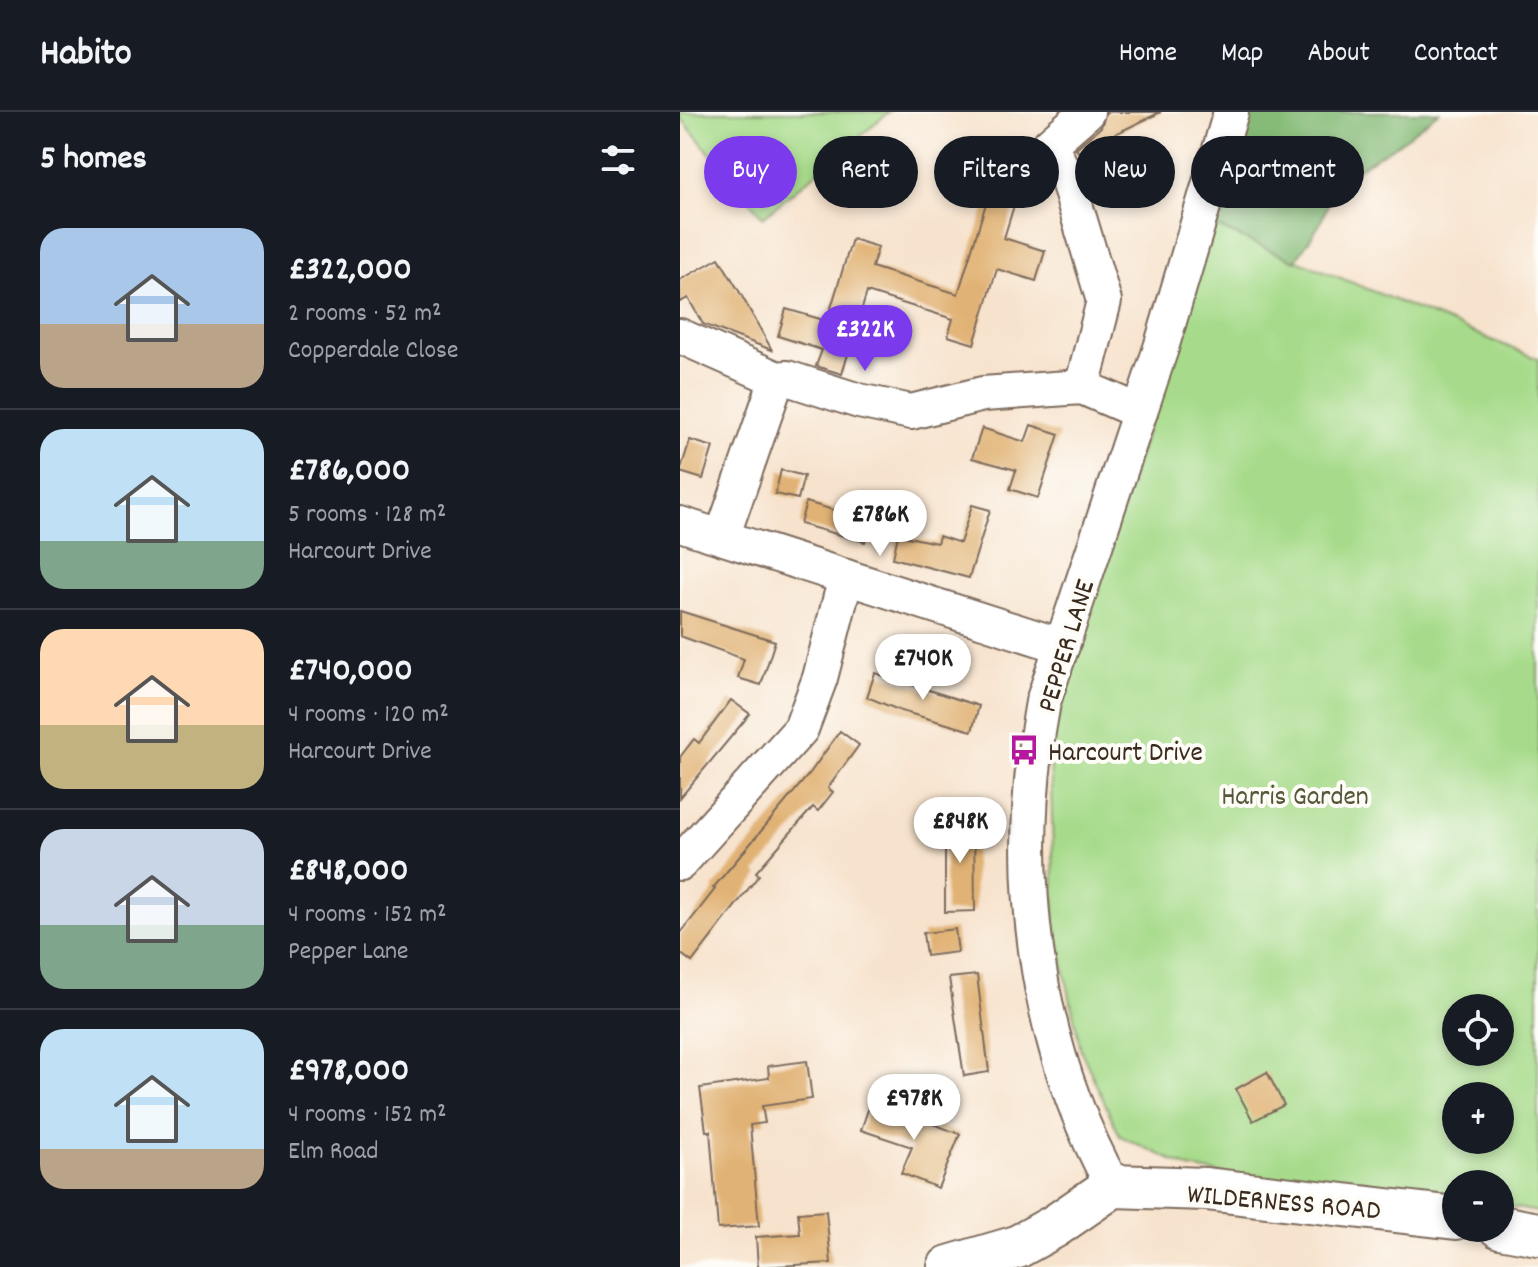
<!DOCTYPE html>
<html lang="en">
<head>
<meta charset="utf-8">
<style>
	body { margin:0; font-family:Dekko,sans-serif; background:#242831; color:#f1f3f6; height:100vh; display:flex; flex-direction:column; font-size:30px; white-space:nowrap }
	* { box-sizing:border-box; margin:0 }
	p { font-size:26px; color:#9ea1a6 }
	.icon { flex:none; width:44px; height:44px; fill:none; stroke:currentColor; stroke-width:2; stroke-linecap:round; stroke-linejoin:round }
	.map { position:relative; flex:1; overflow:hidden }
	.drawer { display:flex; flex-direction:column; background:#171b24; width:680px }
	.drawer>* { flex:none }
	.banner { position:absolute; left:24px; top:24px; width:714px; height:72px; display:flex; gap:16px }
	.tools { position:absolute; left:762px; top:882px; display:grid; gap:16px }
	.tools a { display:grid; place-items:center; width:72px; height:72px; border-radius:50%; background:#171b24; box-shadow:0 4px 12px #0003; font-size:40px }
	.price { position:absolute; translate:-50% -68px; padding:0 18px; border-radius:28px; background:#fff; color:#222; font-size:26px; line-height:52px; filter:drop-shadow(0 2px 4px #0008) }
	.price::after { content:''; position:absolute; left:50%; top:48px; width:24px; height:18px; margin-left:-12px; background:inherit; clip-path:polygon(0 0,100% 0,50% 100%) }
	.price.active { background:#7c3aed; color:#fff }
	ul { padding:0; list-style:none }
	li { display:flex; align-items:center; gap:24px; height:200px; padding:0 40px }
	li+li { border-top:2px solid #363941 }
	li span { display:grid; place-items:center; flex:none; width:224px; height:160px; border-radius:24px; color:#555 }
	li>.icon { margin-inline-start:auto }
	span .icon { width:96px; height:96px; fill:#fffc; stroke-width:1 }
	li b { font-size:34px }
	h2 { display:flex; justify-content:space-between; align-items:center; height:96px; padding:0 40px; font-size:34px }
	.pill { padding:0 28px; border-radius:36px; background:#171b24; box-shadow:0 4px 12px #0003; font-size:28px; line-height:72px }
	.pill.active { background:#7c3aed; color:#fff }
	header { display:flex; align-items:center; gap:48px; box-sizing:border-box; height:112px; padding:0 40px; background:#171b24; border-bottom:2px solid #363941 }
	header strong { font-size:38px }
	nav { display:flex; gap:44px; margin-inline-start:auto; font-size:28px }
	main { display:flex; flex:1; min-height:0 }
	.map>svg:first-child { display:block }
</style>
</head>
<body>
<header>
<strong>Habito</strong>
<nav><a>Home</a><a>Map</a><a>About</a><a>Contact</a></nav>
</header>
<main>
<section class="drawer">
<h2>5 homes<svg class="icon" aria-label="filters" viewBox="0 0 24 24"><path d="M4 7h16M4 17h16"/><circle cx="9" cy="7" r="2"/><circle cx="15" cy="17" r="2"/></svg></h2>
<ul>
<li><span style="background:linear-gradient(#a9c7e8 60%,#b9a48a 0)"><svg class="icon" aria-label="home" viewBox="0 0 24 24"><path d="M3 11l9-7 9 7M6 9v11h12V9"/></svg></span><div><b>£322,000</b><p>2 rooms · 52 m²</p><p>Copperdale Close</p></div></li>
<li><span style="background:linear-gradient(#bfe0f5 70%,#7fa58c 0)"><svg class="icon" aria-label="home" viewBox="0 0 24 24"><path d="M3 11l9-7 9 7M6 9v11h12V9"/></svg></span><div><b>£786,000</b><p>5 rooms · 128 m²</p><p>Harcourt Drive</p></div></li>
<li><span style="background:linear-gradient(#ffd9b3 60%,#c2b280 0)"><svg class="icon" aria-label="home" viewBox="0 0 24 24"><path d="M3 11l9-7 9 7M6 9v11h12V9"/></svg></span><div><b>£740,000</b><p>4 rooms · 120 m²</p><p>Harcourt Drive</p></div></li>
<li><span style="background:linear-gradient(#c9d6e8 60%,#7fa58c 0)"><svg class="icon" aria-label="home" viewBox="0 0 24 24"><path d="M3 11l9-7 9 7M6 9v11h12V9"/></svg></span><div><b>£848,000</b><p>4 rooms · 152 m²</p><p>Pepper Lane</p></div></li>
<li><span style="background:linear-gradient(#bfe0f5 75%,#b9a48a 0)"><svg class="icon" aria-label="home" viewBox="0 0 24 24"><path d="M3 11l9-7 9 7M6 9v11h12V9"/></svg></span><div><b>£978,000</b><p>4 rooms · 152 m²</p><p>Elm Road</p></div></li>
</ul>
</section>
<div class="map">
<svg width="858" height="1155" viewBox="0 0 858 1155">
	<rect width="100%" height="100%" fill="#fdfcf7"/>
	<filter id="ink" filterUnits="userSpaceOnUse"><feTurbulence type="fractalNoise" baseFrequency=".0125" numOctaves="2"/><feDisplacementMap in="SourceGraphic" scale="16" xChannelSelector="R" yChannelSelector="G"/><feConvolveMatrix kernelMatrix="1 2 1 2 8 2 1 2 1" color-interpolation-filters="sRGB"/></filter>
	<filter id="wash" filterUnits="userSpaceOnUse"><feTurbulence type="fractalNoise" baseFrequency=".006" numOctaves="4" result="noise"/><feDisplacementMap in="SourceGraphic" scale="32" xChannelSelector="R" yChannelSelector="G"/><feGaussianBlur stdDeviation="1.8" result="paint"/><feColorMatrix in="noise" values="0 0 0 0 0 0 0 0 0 0 0 0 0 0 0 0 0 1.4 0 .05"/><feComposite in="paint" operator="in"/></filter>
	<g filter="url(#wash)">
		<rect width="100%" height="100%" fill="#f7e3cd"/>
		<g fill="#a7db8b" stroke="#718254" stroke-width="2" fill-rule="evenodd">
			<path d="M 0,0 L 209,0 L 83,105 L 0,5 Z"/>
			<path d="M 532,113 L 858,247 L 858,1100 L 820,1093 L 820,1072 L 776,1072 L 776,1085 L 586,1069 L 509,1056 L 440,1024 L 401,939 L 375,813 L 370,636 L 395,544 ZM 776,896 L 820,896 L 820,940 L 776,940 ZM 776,984 L 820,984 L 820,1028 L 776,1028 Z"/>
		</g>
		<path fill="#85bb77" stroke="#60724a" stroke-width="2" d="M 563,0 L 759,0 L 719,31 L 657,70 L 640,112 L 615,149 L 532,113 Z"/>
		<g id="blocks">
			<g fill="#e1b275">
				<path d="M 426,0 L 481,0 L 398,40 L 396,36 L 421,15 Z"/>
				<path d="M 320,42 L 347,51 L 324,126 L 365,139 L 356,169 L 317,157 L 294,232 L 268,224 L 273,207 L 187,180 L 162,262 L 136,254 L 142,238 L 98,224 L 106,197 L 147,209 L 172,127 L 198,135 L 192,155 L 278,182 L 308,85 L 263,71 L 271,45 L 314,59 Z"/>
				<path d="M 39,146 L 59,179 L 92,238 L 23,212 L 8,186 L 0,190 L 0,168 Z"/>
				<path d="M 351,313 L 379,322 L 358,386 L 330,377 L 336,358 L 292,346 L 302,316 L 345,330 Z"/>
				<path d="M 10,328 L 33,335 L 23,367 L 0,360 Z"/>
				<path d="M 101,358 L 124,364 L 118,387 L 95,382 Z"/>
				<path d="M 126,390 L 191,409 L 185,430 L 120,412 Z"/>
				<path d="M 292,393 L 310,398 L 289,466 L 213,446 L 218,423 L 257,431 L 259,424 L 280,431 Z"/>
				<path d="M 0,499 L 95,529 L 81,573 L 58,566 L 64,547 L 0,524 Z"/>
				<path d="M 195,561 L 299,594 L 292,619 L 221,599 L 187,585 Z"/>
				<path d="M 51,588 L 70,602 L 0,686 L 0,645 L 14,627 L 19,631 Z"/>
				<path d="M 160,619 L 179,633 L 148,676 L 153,680 L 138,699 L 133,695 L 76,760 L 79,763 L 12,850 L 0,841 L 0,822 L 35,777 L 33,776 L 130,661 Z"/>
				<path d="M 294,706 L 295,799 L 265,800 L 265,707 Z"/>
				<path d="M 275,817 L 278,840 L 246,844 L 243,821 Z"/>
				<path d="M 297,863 L 309,960 L 284,964 L 269,866 Z"/>
				<path d="M 127,949 L 132,987 L 82,994 L 85,1011 L 70,1013 L 79,1114 L 38,1117 L 30,1019 L 26,1019 L 20,976 L 89,966 L 88,954 Z"/>
				<path d="M 587,960 L 604,993 L 573,1009 L 556,977 Z"/>
				<path d="M 191,989 L 280,1022 L 258,1076 L 221,1061 L 232,1035 L 181,1018 Z"/>
				<path d="M 146,1099 L 151,1151 L 78,1155 L 76,1125 L 120,1122 L 118,1101 Z"/>
			</g>
		</g>
	</g>
	<g filter="url(#ink)">
		<use href="#blocks" fill-opacity="0" stroke="#7d6b5b" stroke-width="2"/>
		<g fill="none" stroke-linecap="round" stroke-linejoin="round">
			<g stroke="#7d6b5b" stroke-width="38">
				<g id="minor">
					<path d="M 0,224 L 97,267"/>
					<path d="M 402,275 L 424,189 L 388,69 L 370,32 L 407,0"/>
					<path d="M 0,412 L 382,534"/>
					<path d="M 42,425 L 97,267 L 107,266 L 179,289 L 231,300 L 303,282 L 402,275 L 460,300"/>
					<path d="M 0,751 L 121,617 L 140,566 L 166,465"/>
					<path d="M 433,1074 C 352,927 332,753 363,590 L 481,236 L 551,0"/>
				</g>
			</g>
			<g stroke="#7d6b5b" stroke-width="46">
				<g id="major">
					<path d="M 820,1115 L 858,1122"/>
					<path d="M 269,1155 L 337,1135 L 375,1114 L 433,1074 L 526,1077 L 776,1106"/>
				</g>
			</g>
			<use href="#minor" stroke="#fff" stroke-width="34"/>
			<use href="#major" stroke="#fff" stroke-width="42"/>
		</g>
	</g>
	<defs>
		<g id="bus-bare" transform="scale(2.4)"><path d="M-5-6H5V4H4V6H2V4H-2V6H-4V4H-5ZM-3.5-4V0h7V-4ZM-3.5 1.2v1.5H-2V1.2ZM2 1.2v1.5H3.5V1.2Z" fill="#b5179e" stroke="#fdfcf7" stroke-width="2.5" paint-order="stroke"/></g>
	</defs>
	<g fill-rule="evenodd">
		<use href="#bus-bare" x="344" y="638"/>
	</g>
	<g text-anchor="middle" stroke-width="8" stroke-linejoin="round" paint-order="stroke">
		<g font-size="28" fill="#3b2a1e" stroke="#fdfcf7">
			<text transform="translate(384 533) rotate(-73)" y="10">PEPPER LANE</text>
			<text transform="translate(604 1088) rotate(5)" y="10">WILDERNESS ROAD</text>
		</g>
		<g font-size="28" fill="#3b2a1e" stroke="#fdfcf7" text-anchor="start">
			<text x="368" y="648">Harcourt Drive</text>
		</g>
		<g font-size="28" fill="#565639" stroke="#fdfcf7">
			<text x="615" y="692">Harris Garden</text>
		</g>
	</g>
</svg>
<div class="tools">
<a><svg class="icon" aria-label="locate" viewBox="0 0 24 24"><circle cx="12" cy="12" r="6"/><path d="M12 2v4M12 18v4M2 12h4M18 12h4"/></svg></a>
<a>+</a>
<a>−</a>
</div>
<b class="price active" style="left:185px;top:261px">£322K</b>
<b class="price" style="left:200px;top:446px">£786K</b>
<b class="price" style="left:243px;top:590px">£740K</b>
<b class="price" style="left:280px;top:753px">£848K</b>
<b class="price" style="left:234px;top:1030px">£978K</b>
<div class="banner">
<a class="pill active">Buy</a>
<a class="pill">Rent</a>
<a class="pill">Filters</a>
<a class="pill">New</a>
<a class="pill">Apartment</a>
</div>
</div>
</main>
</body>
</html>
